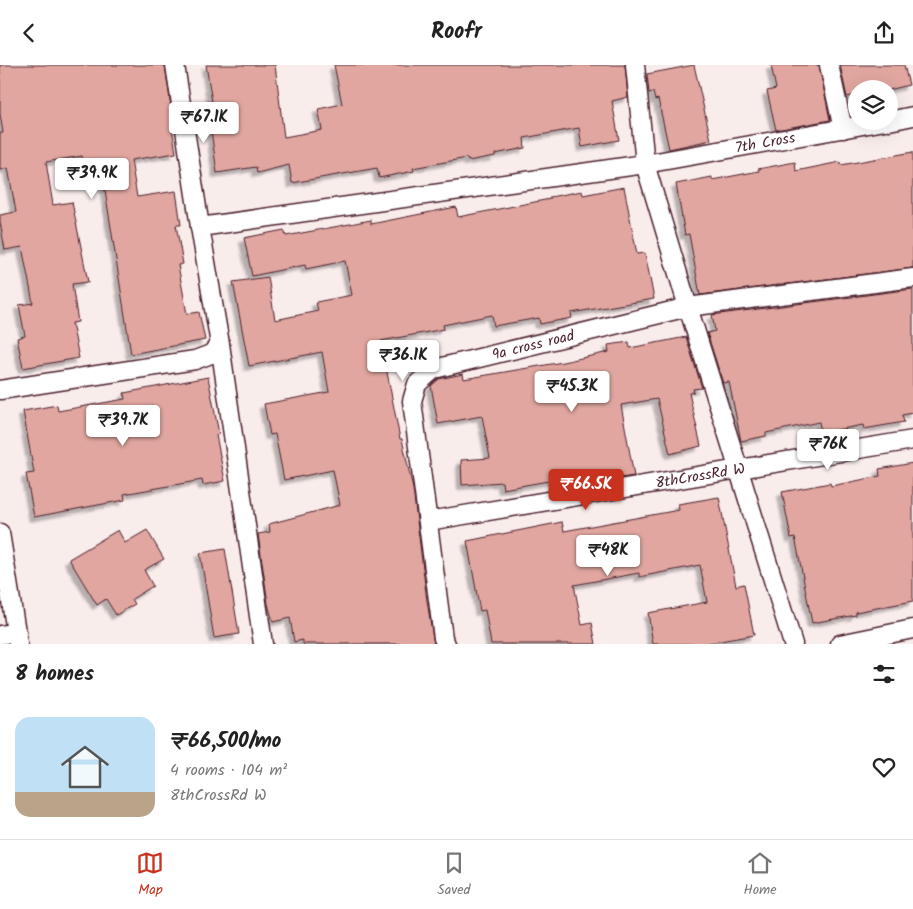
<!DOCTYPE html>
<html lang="en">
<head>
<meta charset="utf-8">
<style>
	body { margin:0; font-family:Kalam,sans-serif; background:#f6f6f6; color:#222; height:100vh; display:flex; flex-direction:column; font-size:19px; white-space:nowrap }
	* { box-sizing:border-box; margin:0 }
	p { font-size:16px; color:#767676 }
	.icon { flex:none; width:28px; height:28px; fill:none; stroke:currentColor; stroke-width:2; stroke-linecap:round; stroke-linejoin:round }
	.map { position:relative; height:579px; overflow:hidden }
	.drawer { display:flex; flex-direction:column; background:#fff; flex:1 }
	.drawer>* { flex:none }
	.tools { position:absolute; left:848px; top:15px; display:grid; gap:10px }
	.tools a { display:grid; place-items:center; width:50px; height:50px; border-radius:50%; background:#fff; box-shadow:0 5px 20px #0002; font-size:25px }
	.price { position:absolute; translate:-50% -42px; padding:0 11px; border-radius:5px; background:#fff; color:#222; font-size:16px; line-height:32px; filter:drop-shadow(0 1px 2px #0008) }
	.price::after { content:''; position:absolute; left:50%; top:30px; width:15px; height:11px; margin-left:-8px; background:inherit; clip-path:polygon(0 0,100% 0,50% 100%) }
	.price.active { background:#c8321e; color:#fff }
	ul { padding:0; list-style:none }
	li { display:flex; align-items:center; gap:15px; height:125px; padding:0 15px }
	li+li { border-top:1px solid #e0e0e0 }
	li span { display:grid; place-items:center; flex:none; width:140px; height:100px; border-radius:15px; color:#555 }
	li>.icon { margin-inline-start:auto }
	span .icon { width:60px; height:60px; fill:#fffc; stroke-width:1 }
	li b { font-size:21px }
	h2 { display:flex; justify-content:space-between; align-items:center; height:60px; padding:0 15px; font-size:21px }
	header { display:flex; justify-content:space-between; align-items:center; height:65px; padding:0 15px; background:#fff; font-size:22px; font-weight:700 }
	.tab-bar { display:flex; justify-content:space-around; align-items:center; height:70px; border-top:1px solid #e0e0e0; background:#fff; font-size:14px; color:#767676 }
	.tab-bar a { display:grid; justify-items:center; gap:2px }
	.tab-bar .active { color:#c8321e }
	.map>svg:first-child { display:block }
</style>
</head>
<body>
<header><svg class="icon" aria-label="back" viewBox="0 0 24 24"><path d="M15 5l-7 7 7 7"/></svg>Roofr<svg class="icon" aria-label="share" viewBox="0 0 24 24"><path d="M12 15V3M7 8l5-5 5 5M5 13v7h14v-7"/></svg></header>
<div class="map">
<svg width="913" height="579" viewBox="0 0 913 579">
	<defs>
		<filter id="shadow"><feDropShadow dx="-4.5" dy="4.5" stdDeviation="1" flood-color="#0004"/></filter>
	</defs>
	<rect width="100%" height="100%" fill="#f9edec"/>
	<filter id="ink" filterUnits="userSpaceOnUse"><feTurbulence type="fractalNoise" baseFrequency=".02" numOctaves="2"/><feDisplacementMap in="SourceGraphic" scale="10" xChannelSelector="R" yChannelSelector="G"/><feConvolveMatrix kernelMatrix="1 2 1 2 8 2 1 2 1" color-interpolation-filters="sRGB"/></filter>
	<g filter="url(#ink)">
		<g fill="#e0a69f" stroke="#4a1f2b" filter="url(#shadow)">
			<path d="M 0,0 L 165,0 L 173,56 L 171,56 L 176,88 L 131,95 L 137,132 L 176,126 L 181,160 L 176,160 L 183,199 L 178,200 L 187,249 L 199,247 L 205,275 L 131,289 L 101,100 L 84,103 L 82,91 L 46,97 L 53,140 L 72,137 L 88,217 L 72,219 L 78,257 L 72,258 L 79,293 L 23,303 L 17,273 L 25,271 L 19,240 L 33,238 L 22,182 L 5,185 L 0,157 L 0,150 L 16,147 L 8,103 L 0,105 L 0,68 L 3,68 L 0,49 Z"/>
			<path d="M 206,0 L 275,0 L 284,72 L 322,65 L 318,44 L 342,39 L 334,0 L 625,0 L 628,32 L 612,36 L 619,75 L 582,82 L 579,63 L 524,73 L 525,83 L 495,89 L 495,91 L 468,96 L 467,93 L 413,103 L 414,106 L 379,113 L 377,103 L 292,118 L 289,100 L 257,108 L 256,102 L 217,108 L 207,37 L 212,37 Z"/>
			<path d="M 694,0 L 711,75 L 669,84 L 658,34 L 655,35 L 653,27 L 649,28 L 647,9 Z"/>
			<path d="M 771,0 L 819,0 L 830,55 L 776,65 L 767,26 L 776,24 Z"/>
			<path d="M 840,0 L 904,0 L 909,20 L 889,25 L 856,24 L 856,30 L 847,32 Z"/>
			<path d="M 913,87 L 913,203 L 700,230 L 689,169 L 685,170 L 676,119 L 712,112 L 712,115 L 759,106 L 758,104 L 795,97 L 796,106 L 840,97 L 841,100 Z"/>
			<path d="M 624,122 L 637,189 L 645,188 L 654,234 L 571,248 L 572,253 L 540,259 L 539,253 L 494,261 L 492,250 L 443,260 L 444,264 L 381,276 L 400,374 L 402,374 L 413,424 L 427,536 L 434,579 L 303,579 L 303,575 L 294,577 L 290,553 L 273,557 L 268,539 L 258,469 L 270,467 L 269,459 L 340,440 L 333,405 L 284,415 L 275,369 L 270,370 L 264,339 L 329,327 L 322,287 L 249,301 L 233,217 L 268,212 L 275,255 L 318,246 L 316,237 L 352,230 L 345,196 L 306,204 L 305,200 L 252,211 L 244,173 L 284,165 L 286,171 L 371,155 L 371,159 L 456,142 L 458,152 L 550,134 L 550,132 L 582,126 L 583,130 Z"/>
			<path d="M 913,224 L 913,348 L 902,350 L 904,357 L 864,364 L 863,360 L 821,368 L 819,357 L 766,368 L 766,371 L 741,376 L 729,317 L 723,318 L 707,268 L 715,266 L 712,250 Z"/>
			<path d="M 686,272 L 702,323 L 693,324 L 694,327 L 689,328 L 701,381 L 670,389 L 657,334 L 621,340 L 634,411 L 600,416 L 599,407 L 503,424 L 502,417 L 462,420 L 461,395 L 490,393 L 482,351 L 438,359 L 431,321 L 439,314 L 463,309 L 464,314 L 563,297 L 609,287 L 608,280 L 629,277 L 630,283 Z"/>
			<path d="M 208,312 L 219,369 L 216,370 L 225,416 L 203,420 L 202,415 L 124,429 L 125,435 L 34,452 L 26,409 L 34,408 L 23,346 L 57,340 L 58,346 L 125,334 L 124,328 Z"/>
			<path d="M 913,398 L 913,536 L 856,547 L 856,550 L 812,558 L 795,472 L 791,473 L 782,427 L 830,418 L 831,421 L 880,411 L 879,404 Z"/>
			<path d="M 719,432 L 736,521 L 744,519 L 754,570 L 703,579 L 653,579 L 648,548 L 707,537 L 700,500 L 639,512 L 639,508 L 574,520 L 582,560 L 592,558 L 596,579 L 491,579 L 485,545 L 480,546 L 467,476 L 562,457 L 564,466 L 679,445 L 678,439 Z"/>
			<path d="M 118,465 L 125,478 L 147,465 L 164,494 L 144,505 L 153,521 L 132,534 L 135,539 L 116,550 L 106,534 L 97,540 L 69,494 Z"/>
			<path d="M 225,484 L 239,569 L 214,573 L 200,488 Z"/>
		</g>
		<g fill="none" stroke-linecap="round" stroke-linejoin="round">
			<g stroke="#4a1f2b" stroke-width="21">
				<g id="minor">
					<path d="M 175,0 L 200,162"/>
					<path d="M 635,0 L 645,99 L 688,242 L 793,579"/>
					<path d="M 829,0 L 843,64"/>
					<path d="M 889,56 L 913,51"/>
					<path d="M 220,279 L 263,579"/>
					<path id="s1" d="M 0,325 L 195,295 L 211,289 L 220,279 L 200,162 L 645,99 L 885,56"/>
					<path id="s2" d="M 428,456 L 913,375"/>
					<path d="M 0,468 L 18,579"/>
					<path d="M 0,570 L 17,567"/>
					<path id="s3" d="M 446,579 L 443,573 L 412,336 L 417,319 L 434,304 L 688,242 L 913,213"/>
					<path d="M 840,579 L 913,564"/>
				</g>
			</g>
			<use href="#minor" stroke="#fff" stroke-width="18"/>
		</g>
	</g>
	<g text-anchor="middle" stroke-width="4.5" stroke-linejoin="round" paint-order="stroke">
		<g font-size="15" fill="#4a1f2b" stroke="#fff">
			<text dy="5" stroke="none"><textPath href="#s1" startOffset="918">7th Cross</textPath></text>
			<text dy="5" stroke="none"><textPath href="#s3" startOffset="388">9a cross road</textPath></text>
			<text dy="5" stroke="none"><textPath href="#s2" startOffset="276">8thCrossRd W</textPath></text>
		</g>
	</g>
</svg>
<div class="tools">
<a><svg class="icon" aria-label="layers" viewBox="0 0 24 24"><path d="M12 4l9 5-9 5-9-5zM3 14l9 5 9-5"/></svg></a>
</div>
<b class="price" style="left:204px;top:79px">₹67.1K</b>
<b class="price" style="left:92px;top:135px">₹39.9K</b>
<b class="price" style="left:403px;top:317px">₹36.1K</b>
<b class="price" style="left:572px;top:348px">₹45.3K</b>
<b class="price" style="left:123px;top:382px">₹39.7K</b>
<b class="price" style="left:828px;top:406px">₹76K</b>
<b class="price active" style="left:586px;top:446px">₹66.5K</b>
<b class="price" style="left:608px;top:512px">₹48K</b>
</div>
<section class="drawer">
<h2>8 homes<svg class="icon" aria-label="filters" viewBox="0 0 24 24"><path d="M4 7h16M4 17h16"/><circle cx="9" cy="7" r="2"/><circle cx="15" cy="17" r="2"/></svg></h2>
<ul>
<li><span style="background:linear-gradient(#bfe0f5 75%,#b9a48a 0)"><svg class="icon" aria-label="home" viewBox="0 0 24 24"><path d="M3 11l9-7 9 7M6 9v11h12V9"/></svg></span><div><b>₹66,500/mo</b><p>4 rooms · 104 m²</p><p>8thCrossRd W</p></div><svg class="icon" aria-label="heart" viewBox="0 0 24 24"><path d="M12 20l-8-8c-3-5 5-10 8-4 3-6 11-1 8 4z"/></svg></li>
</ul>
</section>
<nav class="tab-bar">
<a class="active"><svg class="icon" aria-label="map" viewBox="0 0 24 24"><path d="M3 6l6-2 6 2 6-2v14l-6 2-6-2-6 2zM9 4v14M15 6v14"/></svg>Map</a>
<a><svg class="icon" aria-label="saved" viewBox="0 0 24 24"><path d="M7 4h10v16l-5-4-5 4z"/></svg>Saved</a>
<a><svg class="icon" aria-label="home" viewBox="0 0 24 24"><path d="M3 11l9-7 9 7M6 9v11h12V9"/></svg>Home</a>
</nav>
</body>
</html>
